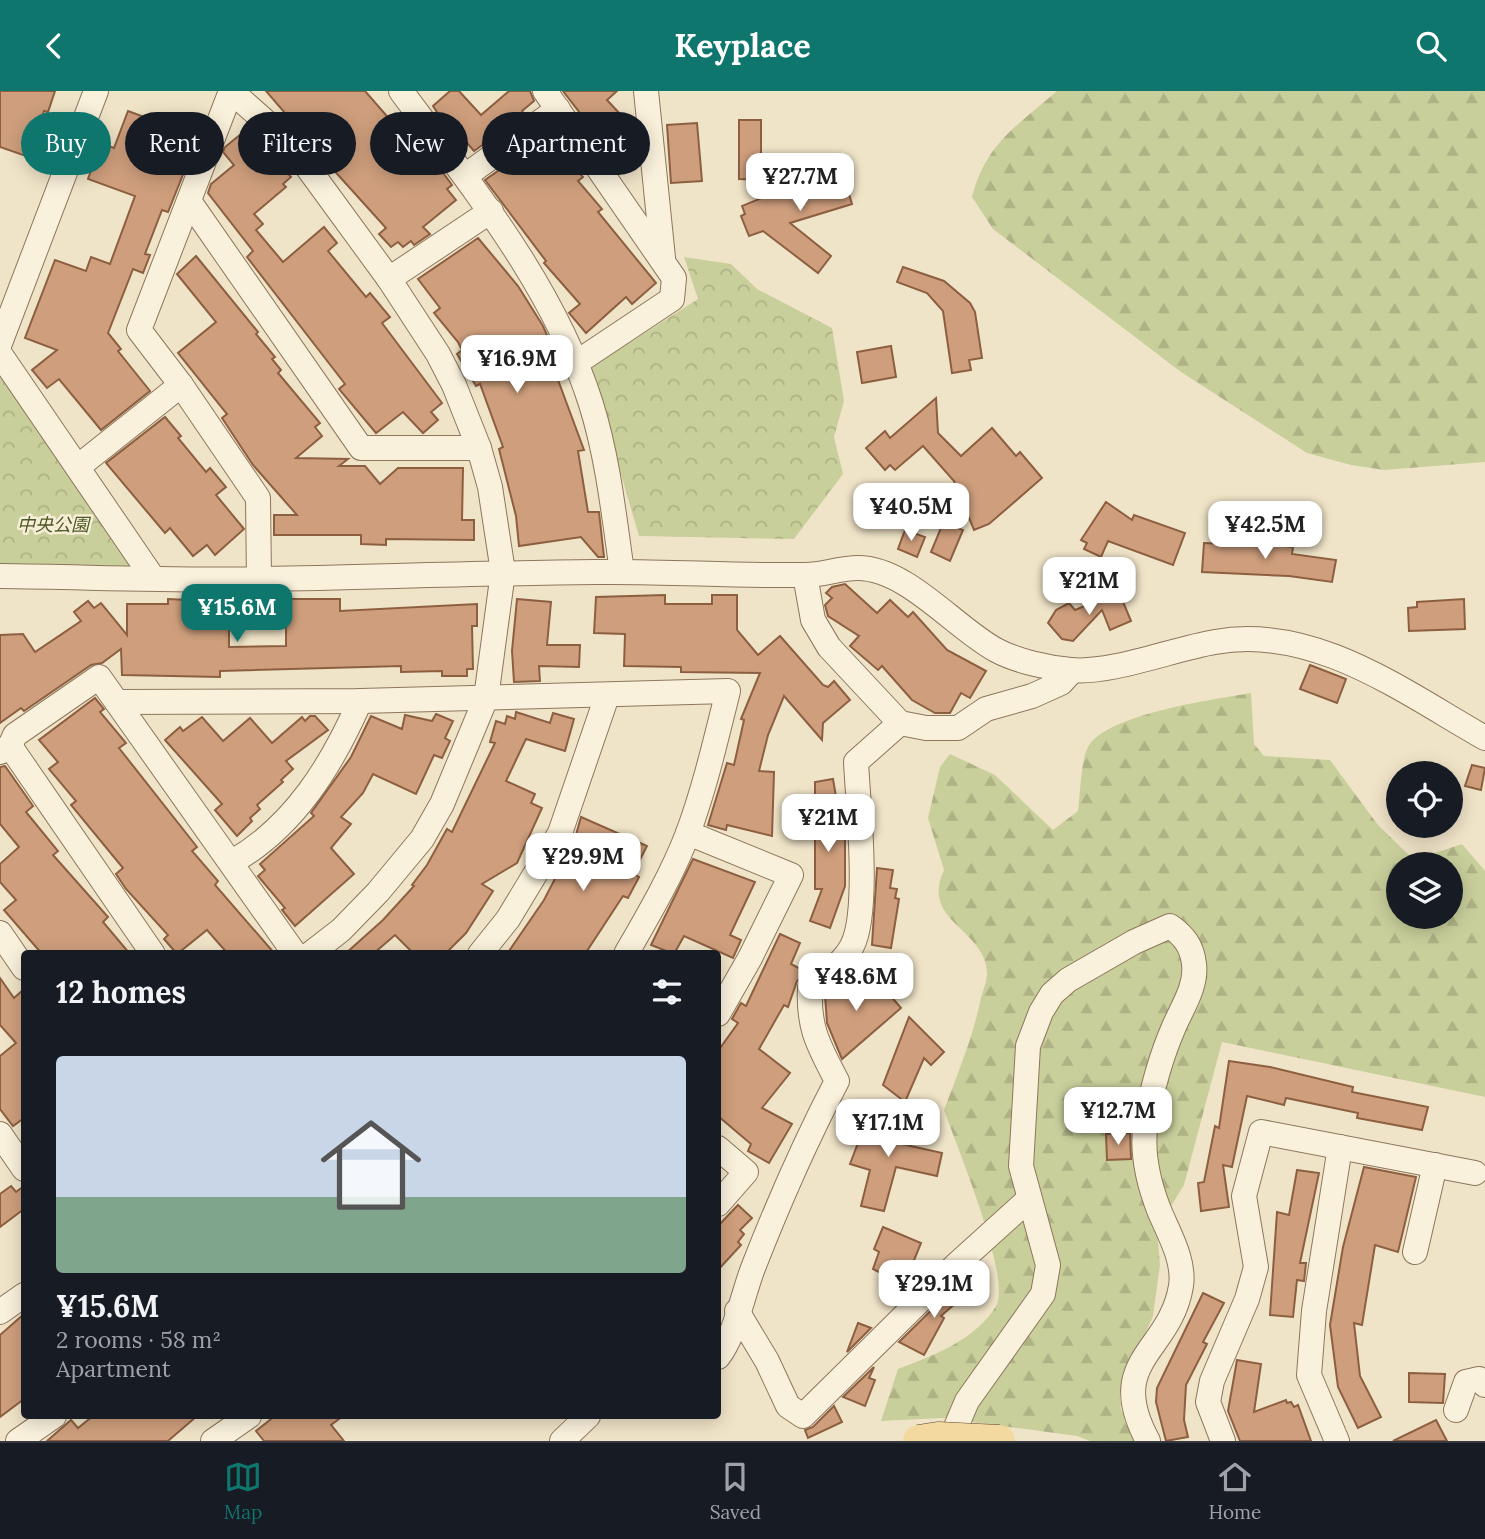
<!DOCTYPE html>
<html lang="en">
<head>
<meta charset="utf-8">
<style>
	body { margin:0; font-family:Lora,"Noto Sans JP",serif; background:#242831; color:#f1f3f6; height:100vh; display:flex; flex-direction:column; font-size:26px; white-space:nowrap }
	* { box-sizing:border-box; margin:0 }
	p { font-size:23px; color:#9ea1a6 }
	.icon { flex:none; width:38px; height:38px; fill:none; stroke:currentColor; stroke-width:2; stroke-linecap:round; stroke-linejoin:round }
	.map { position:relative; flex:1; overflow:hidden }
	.sheet { position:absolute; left:21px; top:859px; width:700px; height:469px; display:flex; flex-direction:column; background:#171b24; border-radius:7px; box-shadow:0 4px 18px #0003 }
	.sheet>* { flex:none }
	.top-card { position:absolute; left:21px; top:21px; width:700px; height:63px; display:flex; gap:14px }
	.controls { position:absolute; left:1386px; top:670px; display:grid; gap:14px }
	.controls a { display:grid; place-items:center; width:77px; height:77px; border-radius:50%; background:#171b24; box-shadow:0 4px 18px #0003; font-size:35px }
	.price { position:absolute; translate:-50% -60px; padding:0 16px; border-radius:14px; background:#fff; color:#222; font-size:23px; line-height:46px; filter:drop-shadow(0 2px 4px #0008) }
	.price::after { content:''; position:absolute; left:50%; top:42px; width:21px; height:16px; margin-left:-10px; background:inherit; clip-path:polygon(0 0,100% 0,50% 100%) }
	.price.on { background:#0f766e; color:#fff }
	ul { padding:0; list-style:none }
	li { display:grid; align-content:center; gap:14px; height:371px; padding:0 35px }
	li span { display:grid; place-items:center; height:217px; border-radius:7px; color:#555 }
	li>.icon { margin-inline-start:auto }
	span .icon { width:126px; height:126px; fill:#fffc; stroke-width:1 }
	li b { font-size:30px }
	h2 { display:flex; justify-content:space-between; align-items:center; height:84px; padding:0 35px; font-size:30px }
	.tag { padding:0 24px; border-radius:32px; background:#171b24; box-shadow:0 4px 18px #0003; font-size:24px; line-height:63px }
	.tag.on { background:#0f766e; color:#fff }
	header { display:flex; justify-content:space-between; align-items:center; height:91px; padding:0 35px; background:#0f766e; color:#fff; font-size:32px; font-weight:800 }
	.tab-bar { display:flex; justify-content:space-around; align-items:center; height:98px; border-top:2px solid #363941; background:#171b24; font-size:19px; color:#9ea1a6 }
	.tab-bar a { display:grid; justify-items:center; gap:4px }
	.tab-bar .on { color:#0f766e }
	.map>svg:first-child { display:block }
</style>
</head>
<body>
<header><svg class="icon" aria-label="back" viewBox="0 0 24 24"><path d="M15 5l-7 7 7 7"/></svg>Keyplace<svg class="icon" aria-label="search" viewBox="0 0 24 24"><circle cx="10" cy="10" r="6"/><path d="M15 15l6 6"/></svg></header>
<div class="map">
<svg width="1485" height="1350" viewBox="0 0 1485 1350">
	<defs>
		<pattern id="forest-firs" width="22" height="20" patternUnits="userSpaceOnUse" patternTransform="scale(1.75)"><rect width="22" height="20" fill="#c9cf9b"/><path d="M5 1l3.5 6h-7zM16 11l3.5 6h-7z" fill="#aeb285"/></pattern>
		<pattern id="park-crowns" width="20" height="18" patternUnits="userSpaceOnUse" patternTransform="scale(1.75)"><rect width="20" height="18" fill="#c9cf9b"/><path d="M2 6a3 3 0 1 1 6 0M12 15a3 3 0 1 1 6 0" fill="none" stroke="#aeb285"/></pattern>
	</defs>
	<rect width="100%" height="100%" fill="#f0e4c8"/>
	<g fill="url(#forest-firs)" fill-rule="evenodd">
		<path d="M 1057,0 L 1485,0 L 1485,371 L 1384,379 L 1351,374 L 1307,362 L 1181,281 L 993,138 L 972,106 C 986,52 1017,35 1057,0 Z"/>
		<path d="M 1251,602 L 1254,653 L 1264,665 L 1330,669 L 1378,734 L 1414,769 L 1462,753 L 1485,780 L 1485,1006 L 1222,951 L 1184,1094 L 1157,1138 L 1160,1174 L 1153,1225 L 1120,1302 L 1121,1318 L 1139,1350 L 1090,1350 L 1077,1345 L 942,1327 L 881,1330 L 898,1278 C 932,1265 976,1249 996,1215 C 1012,1187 956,1053 944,1019 C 958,982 973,946 981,907 C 983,899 988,888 987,880 C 983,837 920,830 944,779 L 928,727 L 940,676 L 950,663 L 995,684 L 1053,739 L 1078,720 C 1080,705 1081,668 1088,656 C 1106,623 1216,608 1251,602 ZM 1398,774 L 1451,774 L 1451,826 L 1398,826 Z"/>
	</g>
	<g fill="url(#park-crowns)">
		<path d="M 684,166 L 731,173 L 757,198 L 832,237 L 844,310 L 834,346 L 843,383 L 794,448 L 639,445 L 590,277 L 698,208 Z"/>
		<path d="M 0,263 L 153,487 L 0,485 Z"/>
	</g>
	<g fill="#cf9f7d" stroke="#8d5f41" stroke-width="2">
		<path d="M 0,0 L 55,0 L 48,21 L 44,20 L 29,66 L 0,56 Z"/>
		<path d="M 266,0 L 365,0 L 406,47 L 413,41 L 452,94 L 447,98 L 456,109 L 423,136 L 430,143 L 414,154 L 411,150 L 403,156 L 398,151 L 391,156 L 379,143 L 386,137 L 330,75 L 340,66 L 306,27 L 297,36 Z"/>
		<path d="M 450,0 L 459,0 L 481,24 L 509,0 L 530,0 L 534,10 L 522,20 L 525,24 L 474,60 L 453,36 L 449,40 L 433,15 Z"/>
		<path d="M 563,0 L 617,0 L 607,9 L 635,39 L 637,63 L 619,79 L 607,64 L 603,52 Z"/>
		<path d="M 128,20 L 193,44 L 189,54 L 194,56 L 168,121 L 162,119 L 145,163 L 150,164 L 143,182 L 133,178 L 108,242 L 121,258 L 118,260 L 150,300 L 101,339 L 59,288 L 47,297 L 32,279 L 57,259 L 25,247 L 55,169 L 86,180 L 91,166 L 110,173 L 135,105 L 88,88 L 101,52 L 114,57 Z"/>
		<path d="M 739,29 L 761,29 L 761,89 L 739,88 Z"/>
		<path d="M 697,32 L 702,90 L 671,92 L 667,34 Z"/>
		<path d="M 246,39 L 271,69 L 274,66 L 291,86 L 283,93 L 286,96 L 254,123 L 263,133 L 256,139 L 283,171 L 324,136 L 337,152 L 328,160 L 366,206 L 370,202 L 390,226 L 382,232 L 442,312 L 431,321 L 438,329 L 423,342 L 403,321 L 376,342 L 339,298 L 345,293 L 247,166 L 253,160 L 208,102 L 211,93 L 234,74 L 223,61 L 225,56 Z"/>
		<path d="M 548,45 L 583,86 L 578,90 L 602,118 L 598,121 L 656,192 L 632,213 L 626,206 L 586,242 L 569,222 L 580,213 L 544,172 L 546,170 L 485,89 Z"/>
		<path d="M 837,63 L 852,113 L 790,132 L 831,165 L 818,182 L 763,140 L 749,145 L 741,125 L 745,123 L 742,115 L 769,104 L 776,106 L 810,96 L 808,89 L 824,82 L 820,68 Z"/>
		<path d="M 478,147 L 518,195 L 543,235 L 557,267 L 551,270 L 584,359 L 578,360 L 588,421 L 599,421 L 604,466 L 598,466 L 581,446 L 519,455 L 516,425 L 499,358 L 503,356 L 480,293 L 476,295 L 457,263 L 462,259 L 458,251 L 434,222 L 440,217 L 418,188 Z"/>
		<path d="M 196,165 L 258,241 L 256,243 L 275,266 L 272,268 L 281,279 L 278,282 L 320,332 L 315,336 L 322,345 L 296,367 L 348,368 L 339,375 L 365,375 L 380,393 L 398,377 L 463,377 L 462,429 L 474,429 L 474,449 L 386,448 L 386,454 L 361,453 L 361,444 L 274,444 L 274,424 L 297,424 L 253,374 L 222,327 L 227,323 L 178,262 L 216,231 L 177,183 Z"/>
		<path d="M 903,176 L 944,190 L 970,212 L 975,221 L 982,267 L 969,269 L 971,279 L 952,282 L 943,220 L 927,202 L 897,191 Z"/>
		<path d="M 891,255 L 896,286 L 862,292 L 857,261 Z"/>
		<path d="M 936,307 L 938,342 L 961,365 L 992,337 L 1016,365 L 1020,361 L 1042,387 L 989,433 L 974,439 L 954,390 L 923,355 L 895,379 L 890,374 L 885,379 L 866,357 L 885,340 L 890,347 Z"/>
		<path d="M 165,326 L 181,345 L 178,347 L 206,381 L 210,377 L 226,396 L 216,404 L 244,438 L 215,464 L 207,454 L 193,465 L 170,437 L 165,442 L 106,372 Z"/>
		<path d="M 1106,411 L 1132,429 L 1134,424 L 1185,442 L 1173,474 L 1108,450 L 1101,466 L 1084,458 L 1087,452 L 1081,449 Z"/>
		<path d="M 943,432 L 963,439 L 950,470 L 931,461 Z"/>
		<path d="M 905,439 L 925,446 L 917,466 L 898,458 Z"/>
		<path d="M 1253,451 L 1293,456 L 1292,463 L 1336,469 L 1332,491 L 1289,485 L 1202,481 L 1204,452 L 1252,454 Z"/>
		<path d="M 845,493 L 877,522 L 890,509 L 908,526 L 913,521 L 947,559 L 986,580 L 970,607 L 961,602 L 950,622 L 935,622 L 912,609 L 882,575 L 878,579 L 850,555 L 859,545 L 828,525 L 825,514 L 832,507 L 826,502 L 832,496 Z"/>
		<path d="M 1119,501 L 1131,530 L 1110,539 L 1102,519 L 1073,550 L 1062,548 L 1048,532 L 1056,519 L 1069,512 L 1075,519 Z"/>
		<path d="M 665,504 L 665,513 L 712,513 L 712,504 L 737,504 L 737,539 L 758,564 L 780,545 L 823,594 L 828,596 L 834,590 L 850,609 L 823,632 L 822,649 L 784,605 L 768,644 L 759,680 L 774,681 L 772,745 L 727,734 L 726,739 L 708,734 L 727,672 L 734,674 L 744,629 L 741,628 L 760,582 L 681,581 L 681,576 L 624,575 L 625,543 L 594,542 L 596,506 Z"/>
		<path d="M 168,508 L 188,509 L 188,515 L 229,515 L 229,556 L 286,555 L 286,517 L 291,517 L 291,508 L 340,508 L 340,520 L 477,513 L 477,535 L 472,535 L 473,578 L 467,578 L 467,585 L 442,585 L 442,580 L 401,581 L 401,575 L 220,580 L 220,586 L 122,584 L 121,558 L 102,572 L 91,574 L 24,620 L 21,617 L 0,632 L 0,544 L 23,543 L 35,561 L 81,530 L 74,521 L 88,510 L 94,517 L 101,512 L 127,544 L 127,513 L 168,513 Z"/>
		<path d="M 517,508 L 551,511 L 547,554 L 580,554 L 579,576 L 539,575 L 540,590 L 514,591 L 512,560 Z"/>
		<path d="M 1464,508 L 1465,538 L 1409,540 L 1408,517 L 1417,516 L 1417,511 Z"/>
		<path d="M 1310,574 L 1346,588 L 1337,612 L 1300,598 Z"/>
		<path d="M 95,607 L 104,618 L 100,621 L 126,652 L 119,657 L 197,756 L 192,760 L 218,790 L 215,794 L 275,863 L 228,863 L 207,839 L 177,863 L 164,848 L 168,844 L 126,798 L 116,783 L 123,777 L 71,714 L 76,710 L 49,678 L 58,671 L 39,649 Z"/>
		<path d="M 516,621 L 550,632 L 553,622 L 574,628 L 565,660 L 526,648 L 506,690 L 535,703 L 531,712 L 542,717 L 517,772 L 482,793 L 493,800 L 466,842 L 445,863 L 414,863 L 395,844 L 373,863 L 345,863 L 383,829 L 414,795 L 412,794 L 427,774 L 447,738 L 452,741 L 495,652 L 490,651 L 496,630 L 505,633 L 507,625 L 515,628 Z"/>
		<path d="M 436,623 L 453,630 L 445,647 L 450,650 L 442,667 L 434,664 L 416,703 L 373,683 L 363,702 L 341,726 L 351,733 L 331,757 L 354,783 L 295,835 L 282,819 L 285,817 L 258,785 L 265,779 L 260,773 L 314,725 L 311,722 L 351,666 L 371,625 L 402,638 L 405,624 L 432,630 Z"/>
		<path d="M 310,625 L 315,625 L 328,639 L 286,670 L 293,678 L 281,689 L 283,691 L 257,714 L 260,718 L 250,727 L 252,730 L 237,745 L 215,719 L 222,713 L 165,649 L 180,636 L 183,640 L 202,626 L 223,650 L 250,627 L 272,652 L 302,626 L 305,630 Z"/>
		<path d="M 1472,674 L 1485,677 L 1481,699 L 1465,695 Z"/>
		<path d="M 5,675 L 33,715 L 26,721 L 58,760 L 53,764 L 108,826 L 103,831 L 130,863 L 42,863 L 4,819 L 16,809 L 0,791 L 0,773 L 19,756 L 0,733 L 0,676 Z"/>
		<path d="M 833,688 L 842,741 L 845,741 L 845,795 L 830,837 L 810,830 L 822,798 L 815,798 L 815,691 Z"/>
		<path d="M 581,726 L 647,755 L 633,782 L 639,786 L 628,807 L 623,805 L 585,863 L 507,863 L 544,809 L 574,751 Z"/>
		<path d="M 693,768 L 755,791 L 730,844 L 741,849 L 733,867 L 684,845 L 674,863 L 651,854 Z"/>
		<path d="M 877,777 L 893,779 L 890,797 L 897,798 L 895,807 L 899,808 L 891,857 L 872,854 Z"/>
		<path d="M 780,843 L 800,852 L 791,873 L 806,881 L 797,890 L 788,916 L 784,914 L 759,958 L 790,982 L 762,1017 L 792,1033 L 769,1072 L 748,1060 L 751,1053 L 718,1025 L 718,960 L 738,932 L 732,928 L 741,912 L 746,915 Z"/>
		<path d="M 847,885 L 852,886 L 869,904 L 881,894 L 901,917 L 842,968 L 827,932 L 825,904 Z"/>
		<path d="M 0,887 L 14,907 L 24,898 L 24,1027 L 13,1035 L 0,1018 L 0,965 L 16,952 L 0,934 Z"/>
		<path d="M 909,926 L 944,961 L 931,974 L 924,967 L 905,1011 L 883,994 Z"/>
		<path d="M 1229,970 L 1270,976 L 1353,996 L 1352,1001 L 1428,1016 L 1422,1039 L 1357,1027 L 1358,1022 L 1286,1007 L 1284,1014 L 1247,1005 L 1232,1076 L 1223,1074 L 1229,1116 L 1201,1120 L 1198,1092 L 1204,1091 L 1215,1035 L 1219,1037 Z"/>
		<path d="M 872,1015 L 877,1028 L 899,1035 L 898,1046 L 904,1048 L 902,1053 L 942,1062 L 937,1085 L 896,1076 L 884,1120 L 861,1115 L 870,1079 L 850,1073 Z"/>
		<path d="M 1130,1042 L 1131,1068 L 1107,1069 L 1106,1043 Z"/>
		<path d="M 1364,1076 L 1416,1086 L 1398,1161 L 1375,1154 L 1362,1234 L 1354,1232 L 1360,1285 L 1381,1326 L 1358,1337 L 1338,1296 L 1330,1234 L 1343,1156 Z"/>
		<path d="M 1297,1079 L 1319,1082 L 1300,1172 L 1306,1172 L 1304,1190 L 1297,1189 L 1293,1226 L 1270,1224 L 1277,1121 L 1289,1124 Z"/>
		<path d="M 11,1095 L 16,1101 L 24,1095 L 24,1118 L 0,1136 L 0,1103 Z"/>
		<path d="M 738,1114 L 752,1127 L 740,1139 L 744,1143 L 738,1151 L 741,1154 L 718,1179 L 718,1135 Z"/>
		<path d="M 883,1136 L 921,1152 L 904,1194 L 873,1178 L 879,1161 L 874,1158 Z"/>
		<path d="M 964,1187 L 973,1197 L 941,1225 L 944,1227 L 924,1264 L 899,1251 Z"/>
		<path d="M 1203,1202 L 1224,1212 L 1203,1251 L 1207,1253 L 1186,1294 L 1184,1329 L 1188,1346 L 1166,1350 L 1156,1311 L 1157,1297 Z"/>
		<path d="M 24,1223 L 24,1308 L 0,1326 L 0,1244 Z"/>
		<path d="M 858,1232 L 871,1237 L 847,1261 Z"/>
		<path d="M 1237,1269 L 1261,1273 L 1254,1321 L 1286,1309 L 1287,1312 L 1291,1311 L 1294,1316 L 1298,1314 L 1311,1350 L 1240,1350 L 1228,1320 Z"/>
		<path d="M 874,1276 L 869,1287 L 875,1289 L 865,1315 L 843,1306 Z"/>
		<path d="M 1409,1282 L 1445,1283 L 1443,1312 L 1409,1311 Z"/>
		<path d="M 834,1315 L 842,1331 L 808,1347 L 805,1339 L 813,1336 Z"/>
		<path d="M 93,1325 L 197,1325 L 168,1350 L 47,1350 L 71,1329 L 78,1337 Z"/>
		<path d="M 275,1325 L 343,1325 L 331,1334 L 344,1350 L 264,1350 L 256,1340 Z"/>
		<path d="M 1436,1329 L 1447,1350 L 1393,1350 Z"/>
	</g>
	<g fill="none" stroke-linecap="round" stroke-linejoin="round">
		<g stroke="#8d765c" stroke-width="26">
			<g id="minor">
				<path d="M 231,0 L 276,40 L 305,73 L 389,188 L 438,263 L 454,294 L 479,357 L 490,396 L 503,481 L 486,607 L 442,713 L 422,748 L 378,801 L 341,839 L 310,863"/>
				<path d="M 231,0 L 139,239 L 181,294 L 258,407 L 259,488"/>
				<path d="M 401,0 C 473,97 554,196 591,313 C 608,367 614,425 622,481"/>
				<path d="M 545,0 L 674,187 L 672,208 L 576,272"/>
				<path d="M 646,0 L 663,167"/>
				<path d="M 465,85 L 558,18"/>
				<path d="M 189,110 L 361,357 L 479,357"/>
				<path d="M 389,188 L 491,120"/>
				<path d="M 0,252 L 96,0"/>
				<path d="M 0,263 L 153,487"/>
				<path d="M 79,375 L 181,294"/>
				<path d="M 805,484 L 813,529 L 829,556 L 900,632 L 926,637 L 958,637 L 986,618 L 1032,605 L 1061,592 L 1072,580"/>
				<path d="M 0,485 C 88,486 176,490 263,488 C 374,486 485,482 596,481 C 665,480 735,485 805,484 C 823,484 840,477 858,477 C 907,477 955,537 996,559 C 1016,570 1048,577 1071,579 C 1111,583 1173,558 1215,551 C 1314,533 1402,600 1485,647"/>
				<path d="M 117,611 L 360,610 L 728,600 C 716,648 705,696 688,742 C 672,784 649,823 626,863"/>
				<path d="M 10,655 L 15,644 L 99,586 L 295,863"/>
				<path d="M 0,661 L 10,655 L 153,863"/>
				<path d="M 688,742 L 791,784 L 750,867 L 718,923"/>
				<path d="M 232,771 C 294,736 332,674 360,610"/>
				<path d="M 0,842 L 24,877"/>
				<path d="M 480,863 L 508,828 L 560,742 L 607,605"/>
				<path d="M 0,1043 L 24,1078"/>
				<path d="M 718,1057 L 746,1081 L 718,1113"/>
				<path d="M 1415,1161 L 1435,1074"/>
				<path d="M 737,1220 L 767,1270 L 788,1315 L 803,1325 L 955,1175 L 1029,1108"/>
				<path d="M 0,1221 L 24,1204"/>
				<path d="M 718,1266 C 735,1245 743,1203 753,1177 C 778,1113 805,1051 837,990 C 819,955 808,938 810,897 C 824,885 844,871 852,855 C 870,821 858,712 856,671 L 900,632"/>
				<path d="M 1456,1319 L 1466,1291 L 1479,1288 L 1485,1294"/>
				<path d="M 18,1350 L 54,1325"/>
				<path d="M 213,1350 L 249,1325"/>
				<path d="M 562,1350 L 588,1325"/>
				<path d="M 950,1350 L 967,1310 L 1043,1203 L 1048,1174 L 1021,1075 L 1028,955 L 1041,921 L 1052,903 L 1068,889 L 1134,851 L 1170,835 C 1184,845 1192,855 1194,873 C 1197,896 1181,918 1173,938 C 1160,968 1152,999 1146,1030 C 1141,1060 1148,1091 1159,1119 C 1168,1141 1185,1169 1181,1195 C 1170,1262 1104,1269 1148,1350"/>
				<path d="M 1223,1350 L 1208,1311 L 1212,1290 L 1247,1208 L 1256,1176 L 1244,1105 L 1261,1041 L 1475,1082"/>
				<path d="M 1337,1350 L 1309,1284 L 1314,1220 L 1340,1056"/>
			</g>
		</g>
		<use href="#minor" stroke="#faf1dc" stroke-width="24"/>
		<g stroke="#5b4430" stroke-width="33" stroke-linecap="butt">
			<path id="major-bridge" d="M 919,1350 L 938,1347 L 999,1350"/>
		</g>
		<use href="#major-bridge" stroke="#f3d9a0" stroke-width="32"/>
	</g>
	<g text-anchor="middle" stroke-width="5" stroke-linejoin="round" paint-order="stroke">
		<g font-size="18" font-style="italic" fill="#4d5a26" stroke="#f7eed8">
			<text x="53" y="440">中央公園</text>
		</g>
	</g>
</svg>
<div class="controls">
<a><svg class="icon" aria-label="locate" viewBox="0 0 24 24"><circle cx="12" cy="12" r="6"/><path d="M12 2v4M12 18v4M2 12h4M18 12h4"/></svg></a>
<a><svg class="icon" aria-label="layers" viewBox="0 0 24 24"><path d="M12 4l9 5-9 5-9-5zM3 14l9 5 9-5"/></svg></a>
</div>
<b class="price" style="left:800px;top:122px">¥27.7M</b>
<b class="price" style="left:517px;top:304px">¥16.9M</b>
<b class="price" style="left:911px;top:452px">¥40.5M</b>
<b class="price" style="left:1265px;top:470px">¥42.5M</b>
<b class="price" style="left:1089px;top:526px">¥21M</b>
<b class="price on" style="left:237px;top:553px">¥15.6M</b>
<b class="price" style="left:828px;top:763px">¥21M</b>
<b class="price" style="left:583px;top:802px">¥29.9M</b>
<b class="price" style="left:856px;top:922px">¥48.6M</b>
<b class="price" style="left:1118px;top:1056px">¥12.7M</b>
<b class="price" style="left:888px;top:1068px">¥17.1M</b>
<b class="price" style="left:934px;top:1229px">¥29.1M</b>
<div class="top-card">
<a class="tag on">Buy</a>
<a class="tag">Rent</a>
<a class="tag">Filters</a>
<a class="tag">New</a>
<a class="tag">Apartment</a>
</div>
<section class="sheet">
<h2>12 homes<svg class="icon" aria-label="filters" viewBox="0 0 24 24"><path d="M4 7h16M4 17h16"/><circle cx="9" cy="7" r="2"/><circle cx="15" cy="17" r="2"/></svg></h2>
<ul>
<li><span style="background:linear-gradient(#c9d6e8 65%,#7fa58c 0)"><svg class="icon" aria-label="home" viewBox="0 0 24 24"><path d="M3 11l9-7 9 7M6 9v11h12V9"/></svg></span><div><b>¥15.6M</b><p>2 rooms · 58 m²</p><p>Apartment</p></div></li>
</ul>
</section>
</div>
<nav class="tab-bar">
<a class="on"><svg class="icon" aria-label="map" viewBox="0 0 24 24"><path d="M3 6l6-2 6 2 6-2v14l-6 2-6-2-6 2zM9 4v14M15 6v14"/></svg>Map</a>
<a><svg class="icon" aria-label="saved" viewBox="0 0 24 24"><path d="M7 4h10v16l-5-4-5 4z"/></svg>Saved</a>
<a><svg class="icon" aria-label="home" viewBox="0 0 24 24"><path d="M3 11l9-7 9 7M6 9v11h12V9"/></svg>Home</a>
</nav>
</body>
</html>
